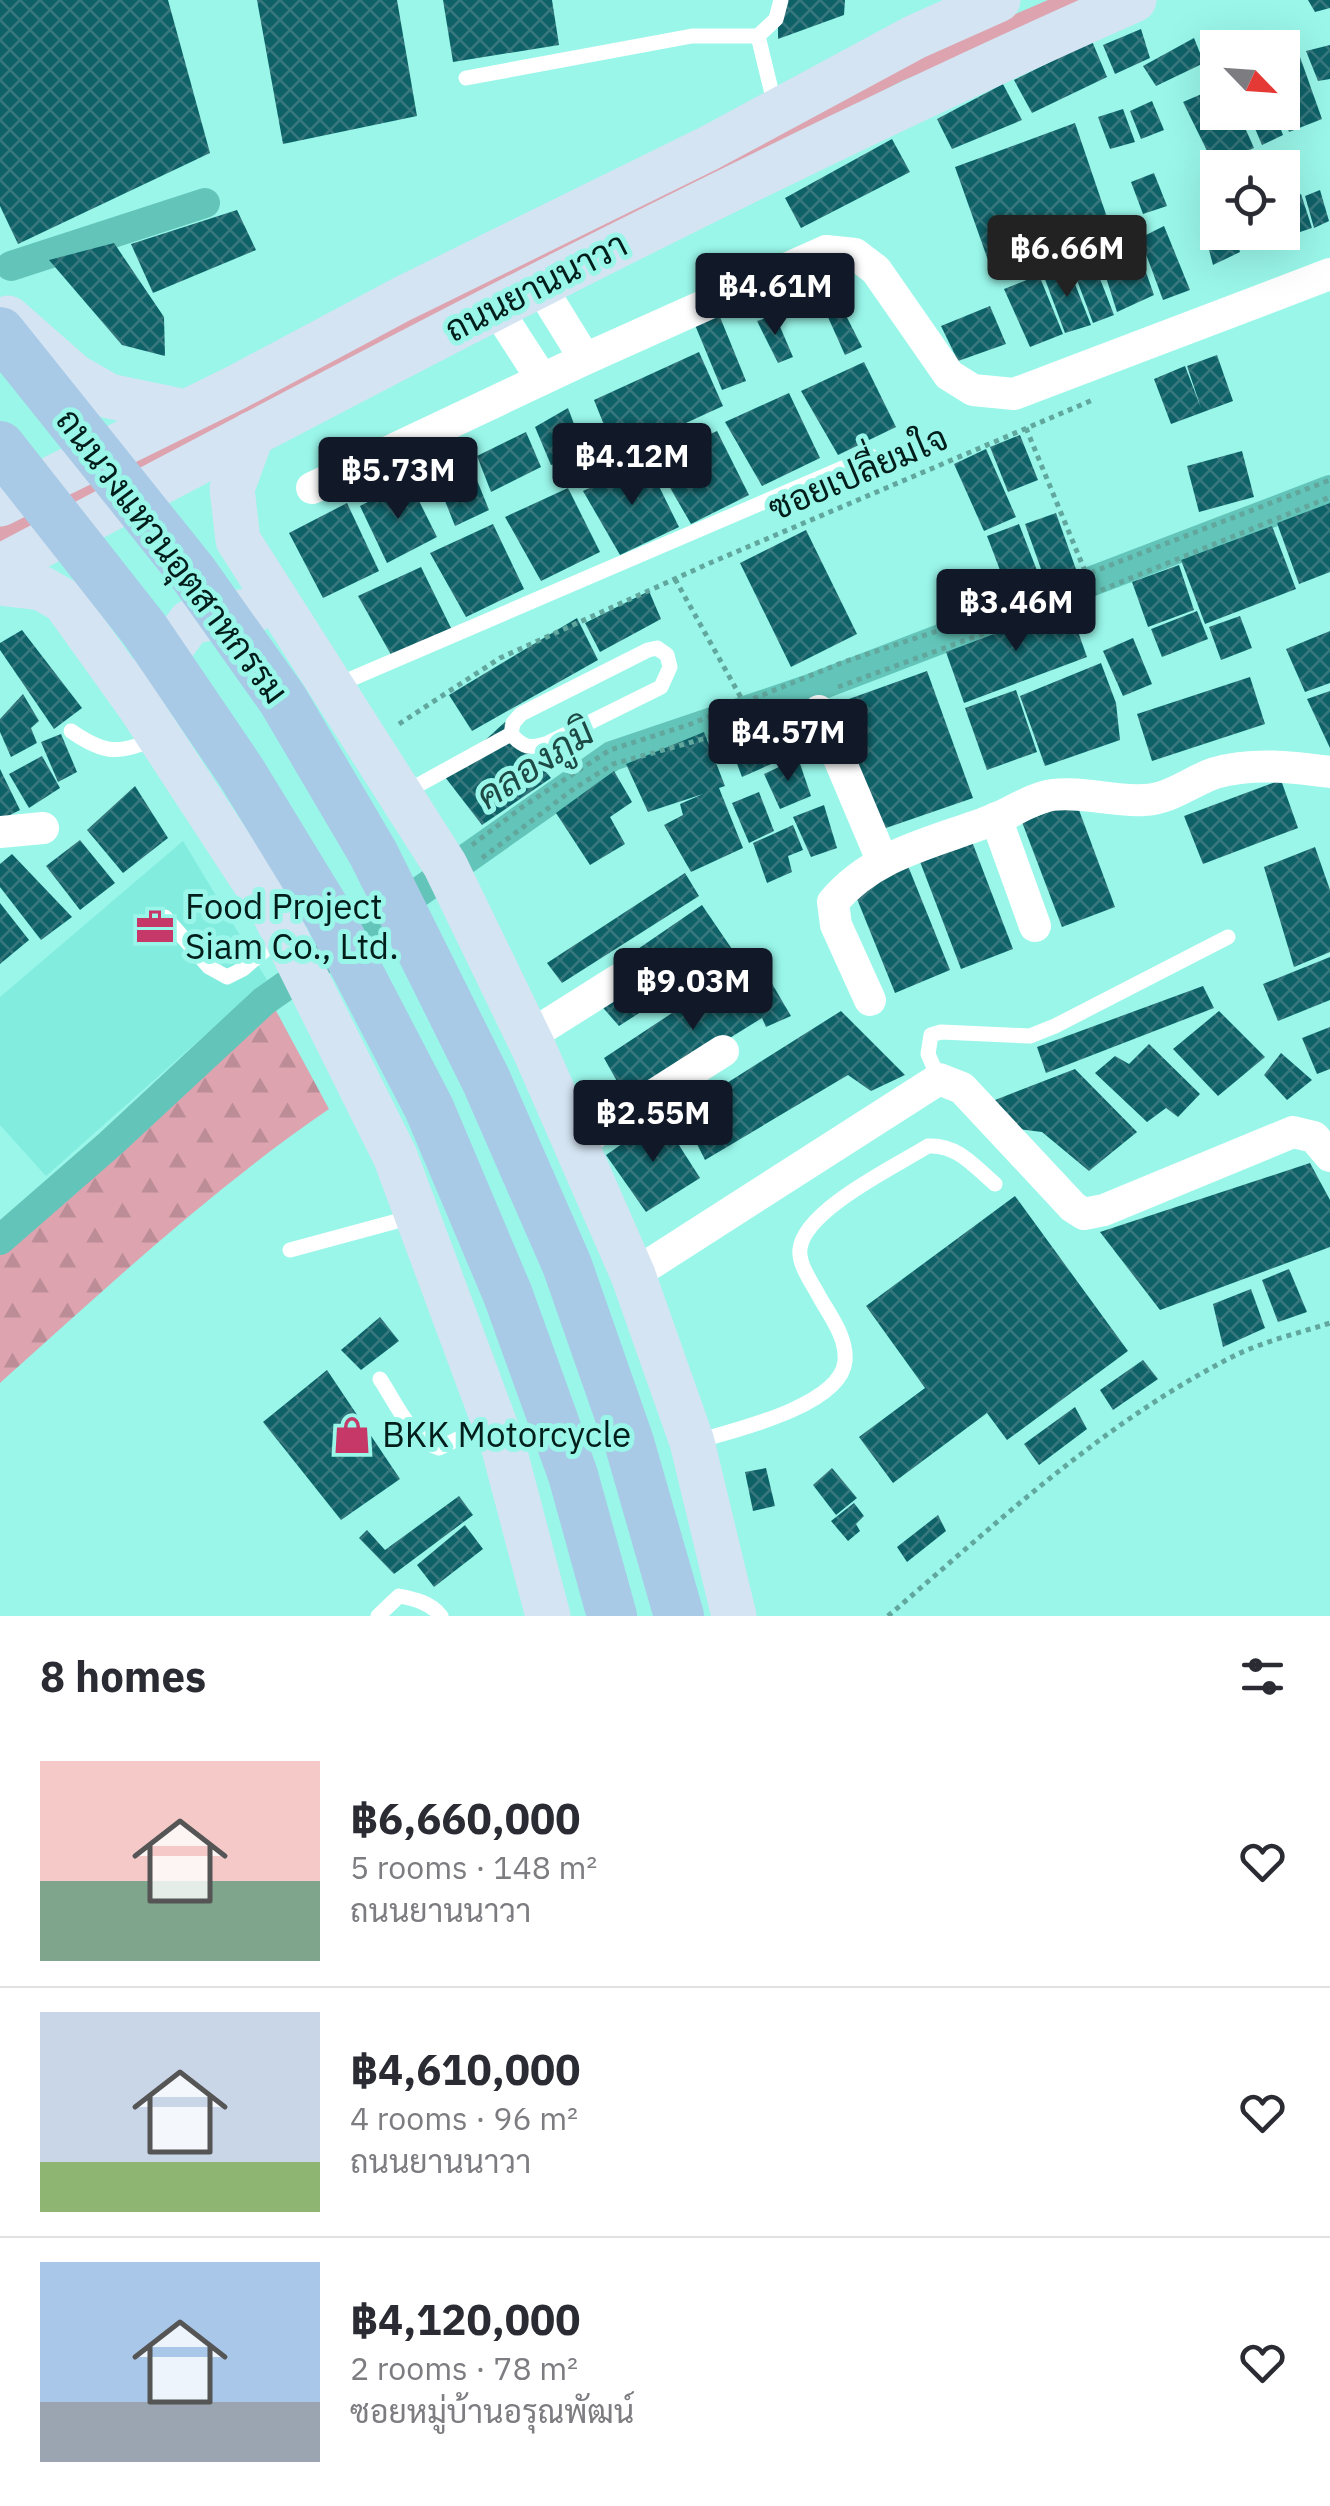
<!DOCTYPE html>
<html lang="en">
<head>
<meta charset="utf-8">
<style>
	body { margin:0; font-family:"IBM Plex Sans",Sarabun,sans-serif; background:#f7f7f7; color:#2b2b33; height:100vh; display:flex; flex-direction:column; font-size:38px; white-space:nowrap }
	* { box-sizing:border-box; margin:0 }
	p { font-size:32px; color:#7c7c81 }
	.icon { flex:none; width:55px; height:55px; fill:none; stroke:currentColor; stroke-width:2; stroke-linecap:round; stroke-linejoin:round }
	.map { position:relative; height:1616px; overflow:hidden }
	.details { display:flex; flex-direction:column; background:#fff; flex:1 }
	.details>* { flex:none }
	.needle { width:65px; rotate:115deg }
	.fabs { position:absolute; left:1200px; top:30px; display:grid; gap:20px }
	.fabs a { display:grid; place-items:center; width:100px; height:100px; border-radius:0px; background:#fff; box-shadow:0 10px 40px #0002; font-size:50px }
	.price { position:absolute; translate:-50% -85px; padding:0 22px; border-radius:10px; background:#111827; color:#fff; font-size:32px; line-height:65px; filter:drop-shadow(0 2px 5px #0008) }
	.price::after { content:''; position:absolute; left:50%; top:60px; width:30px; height:22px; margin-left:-15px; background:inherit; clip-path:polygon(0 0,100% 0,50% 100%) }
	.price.on { background:#222; color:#fff }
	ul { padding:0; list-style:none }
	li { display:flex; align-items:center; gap:30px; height:250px; padding:0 40px }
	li+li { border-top:2px solid #e1e1e2 }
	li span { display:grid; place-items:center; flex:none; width:280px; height:200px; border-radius:0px; color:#555 }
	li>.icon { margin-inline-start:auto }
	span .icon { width:120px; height:120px; fill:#fffc; stroke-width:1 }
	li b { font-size:42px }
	h2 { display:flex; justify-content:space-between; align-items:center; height:120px; padding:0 40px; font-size:42px }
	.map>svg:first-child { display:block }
</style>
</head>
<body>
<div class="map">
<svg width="1330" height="1616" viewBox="0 0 1330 1616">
	<defs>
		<pattern id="forest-firs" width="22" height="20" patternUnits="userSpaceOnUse" patternTransform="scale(2.5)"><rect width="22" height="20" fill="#dda4b0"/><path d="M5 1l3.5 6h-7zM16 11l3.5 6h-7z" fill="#bc8d97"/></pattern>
		<pattern id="building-cross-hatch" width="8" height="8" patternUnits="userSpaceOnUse" patternTransform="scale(2.5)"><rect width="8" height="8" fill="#0f6168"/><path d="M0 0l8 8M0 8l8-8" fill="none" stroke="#38787d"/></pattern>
	</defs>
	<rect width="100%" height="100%" fill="#99f6e9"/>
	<path fill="#82ecdf" d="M 183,841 L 267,980 L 46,1176 L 0,1125 L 0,997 Z"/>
	<path fill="#dda4b0" d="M 1048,0 L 1098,0 L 902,81 L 0,544 L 0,524 L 925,53 Z"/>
	<path fill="url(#forest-firs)" d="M 274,1007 L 329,1109 C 212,1189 106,1288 0,1383 L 0,1255 L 63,1194 Z"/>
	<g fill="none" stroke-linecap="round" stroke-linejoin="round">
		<g stroke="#63c5b9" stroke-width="30">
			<path d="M 11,266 L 205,203"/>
			<path d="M 0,1240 L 110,1144 L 264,1001 L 612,756 L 810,689 L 1330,490"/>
		</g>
	</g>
	<g fill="url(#building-cross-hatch)">
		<path d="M 0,0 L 168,0 L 210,153 L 18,244 L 0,206 Z"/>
		<path d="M 257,0 L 397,0 L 417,116 L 283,144 Z"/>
		<path d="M 443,0 L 552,0 L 559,45 L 453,62 Z"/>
		<path d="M 778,0 L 845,0 L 844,15 L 778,39 Z"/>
		<path d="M 1308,0 L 1330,0 L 1330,8 L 1315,12 Z"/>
		<path d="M 1141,29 L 1150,58 L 1115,74 L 1103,45 Z"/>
		<path d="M 1194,38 L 1204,63 L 1156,86 L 1143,66 Z"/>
		<path d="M 1092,41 L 1107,77 L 1032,113 L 1014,80 Z"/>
		<path d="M 1330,45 L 1330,79 L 1318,81 L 1306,51 Z"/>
		<path d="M 1300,57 L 1322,119 L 1289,132 L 1282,114 L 1282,65 Z"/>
		<path d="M 1003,84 L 1022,120 L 952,149 L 937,119 Z"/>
		<path d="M 1218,87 L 1218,112 L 1238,112 L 1254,148 L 1214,165 L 1183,102 Z"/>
		<path d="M 1152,101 L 1164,130 L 1141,139 L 1130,111 Z"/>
		<path d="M 1123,109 L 1135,142 L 1110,149 L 1098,117 Z"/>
		<path d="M 1248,112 L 1274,112 L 1283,135 L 1262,145 Z"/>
		<path d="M 1075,123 L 1112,232 L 994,277 L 955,167 Z"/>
		<path d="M 892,139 L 910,172 L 801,228 L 785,198 Z"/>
		<path d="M 1154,173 L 1167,206 L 1143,214 L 1131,182 Z"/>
		<path d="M 1320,190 L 1329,221 L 1314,228 L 1305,196 Z"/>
		<path d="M 1301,194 L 1312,228 L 1294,234 L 1283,201 Z"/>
		<path d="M 1283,209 L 1292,234 L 1271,242 L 1268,232 L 1282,232 Z"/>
		<path d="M 237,210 L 256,250 L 153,293 L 131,244 Z"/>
		<path d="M 1218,224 L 1218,232 L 1234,232 L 1240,252 L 1213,265 L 1203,227 Z"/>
		<path d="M 1164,226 L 1190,290 L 1163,300 L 1140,238 Z"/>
		<path d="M 1243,232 L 1265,232 L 1269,242 L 1249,250 Z"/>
		<path d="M 114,243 L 164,317 L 165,356 L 122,345 L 49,260 Z"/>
		<path d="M 1140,255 L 1154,295 L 1117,312 L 1104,271 Z"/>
		<path d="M 1092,258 L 1114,315 L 1093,323 L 1071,264 Z"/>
		<path d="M 1068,266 L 1091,325 L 1065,333 L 1043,274 Z"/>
		<path d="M 1039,275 L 1063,334 L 1030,347 L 1004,289 Z"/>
		<path d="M 833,290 L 862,347 L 845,355 L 818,295 Z"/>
		<path d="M 990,306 L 1006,344 L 958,361 L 941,326 Z"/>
		<path d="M 718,312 L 746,381 L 722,390 L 695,325 Z"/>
		<path d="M 775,315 L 793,357 L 778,363 L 757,321 Z"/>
		<path d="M 699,352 L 723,406 L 616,455 L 594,400 Z"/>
		<path d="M 1217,355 L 1233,401 L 1171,424 L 1154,379 L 1185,366 L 1201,408 L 1187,366 Z"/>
		<path d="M 864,362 L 896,427 L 838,455 L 801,391 Z"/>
		<path d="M 789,393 L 820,458 L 762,486 L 725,422 Z"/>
		<path d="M 568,408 L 586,456 L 551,465 L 535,427 Z"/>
		<path d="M 717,431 L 749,495 L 691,524 L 654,460 Z"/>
		<path d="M 526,432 L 541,467 L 491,492 L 477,456 Z"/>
		<path d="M 1020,435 L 1038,480 L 1008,492 L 990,447 Z"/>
		<path d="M 986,449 L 1016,517 L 984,531 L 954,464 Z"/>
		<path d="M 1242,451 L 1254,497 L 1199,512 L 1187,466 Z"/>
		<path d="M 468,458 L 489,510 L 455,526 L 433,471 Z"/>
		<path d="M 647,462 L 679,527 L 620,555 L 583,491 Z"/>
		<path d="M 409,481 L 437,537 L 387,563 L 360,506 Z"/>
		<path d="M 568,488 L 600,552 L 541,581 L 505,517 Z"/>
		<path d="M 347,503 L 379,571 L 323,598 L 289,533 Z"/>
		<path d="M 1330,503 L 1330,572 L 1299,584 L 1277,523 Z"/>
		<path d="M 1056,513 L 1077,572 L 1046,583 L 1025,524 Z"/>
		<path d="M 493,524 L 524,589 L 466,617 L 430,553 Z"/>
		<path d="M 1019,524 L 1043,586 L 1011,599 L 987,536 Z"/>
		<path d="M 1272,526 L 1296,589 L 1205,624 L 1181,560 Z"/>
		<path d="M 806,530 L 857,634 L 791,667 L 740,563 Z"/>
		<path d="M 1179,565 L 1194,610 L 1148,627 L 1132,582 Z"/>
		<path d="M 421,567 L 453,632 L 394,660 L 358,596 Z"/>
		<path d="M 649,591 L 661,619 L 600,652 L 585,623 Z"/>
		<path d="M 1069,606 L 1087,657 L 964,703 L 946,652 Z"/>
		<path d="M 1197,611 L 1208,639 L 1162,657 L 1151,629 Z"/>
		<path d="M 1240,616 L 1252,648 L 1221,660 L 1209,627 Z"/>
		<path d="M 577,618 L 598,660 L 472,731 L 449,695 Z"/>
		<path d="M 22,630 L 82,708 L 54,729 L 0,650 L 0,643 Z"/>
		<path d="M 1330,631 L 1330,683 L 1305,692 L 1286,649 Z"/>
		<path d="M 1133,638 L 1152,684 L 1123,696 L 1103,651 Z"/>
		<path d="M 1101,663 L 1116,703 L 1120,740 L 1045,766 L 1020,696 Z"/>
		<path d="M 927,671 L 973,798 L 883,829 L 835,704 Z"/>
		<path d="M 1250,677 L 1265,724 L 1152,761 L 1137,714 Z"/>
		<path d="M 1016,690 L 1037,752 L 987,770 L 965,708 Z"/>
		<path d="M 1330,691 L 1330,748 L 1307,699 Z"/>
		<path d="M 23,694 L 39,721 L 31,728 L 37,743 L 11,757 L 0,732 L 0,719 Z"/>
		<path d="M 775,718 L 787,757 L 742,777 L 727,737 Z"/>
		<path d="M 505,722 L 551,778 L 482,825 L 445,777 Z"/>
		<path d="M 704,732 L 725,786 L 719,788 L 743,848 L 691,872 L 664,825 L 683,815 L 680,804 L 703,794 L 648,812 L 626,764 Z"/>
		<path d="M 61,734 L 77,772 L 58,782 L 41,742 Z"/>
		<path d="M 42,756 L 60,788 L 29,808 L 9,774 Z"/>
		<path d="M 798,758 L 811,796 L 780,809 L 764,774 Z"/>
		<path d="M 0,769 L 20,810 L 0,820 Z"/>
		<path d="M 614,771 L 632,802 L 610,817 L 625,844 L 590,865 L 556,813 Z"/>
		<path d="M 1281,780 L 1298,828 L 1203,864 L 1184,816 Z"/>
		<path d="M 135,786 L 168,838 L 123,873 L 87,830 Z"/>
		<path d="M 759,792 L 774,831 L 749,843 L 732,803 Z"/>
		<path d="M 1076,802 L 1115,907 L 1062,927 L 1022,822 Z"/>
		<path d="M 824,805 L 837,848 L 811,857 L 793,817 Z"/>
		<path d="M 793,825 L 803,850 L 788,856 L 792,872 L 767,883 L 753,843 Z"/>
		<path d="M 971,839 L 1013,949 L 961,969 L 919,859 Z"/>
		<path d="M 80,840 L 115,883 L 80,910 L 46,866 Z"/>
		<path d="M 1315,847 L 1330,890 L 1330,952 L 1294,967 L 1264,867 Z"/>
		<path d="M 12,854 L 72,917 L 41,940 L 0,887 L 0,864 Z"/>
		<path d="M 908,866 L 950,970 L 895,993 L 853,889 Z"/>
		<path d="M 685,873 L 699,896 L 562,983 L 547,963 Z"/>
		<path d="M 0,903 L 29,940 L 0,964 Z"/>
		<path d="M 702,905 L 734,952 L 619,1026 L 584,986 Z"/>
		<path d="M 1330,957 L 1330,1000 L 1278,1021 L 1263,984 Z"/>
		<path d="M 737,970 L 754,994 L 771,982 L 791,1016 L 766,1027 L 762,1018 L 628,1101 L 604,1058 Z"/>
		<path d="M 1203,986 L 1214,1008 L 1046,1073 L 1037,1047 Z"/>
		<path d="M 841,1011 L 905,1075 L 871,1091 L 848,1075 L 705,1160 L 681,1112 Z"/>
		<path d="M 1219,1011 L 1265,1057 L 1218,1096 L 1173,1049 Z"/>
		<path d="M 1330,1027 L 1330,1069 L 1317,1074 L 1302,1038 Z"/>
		<path d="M 1149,1044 L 1200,1094 L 1178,1117 L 1166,1108 L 1147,1122 L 1095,1073 L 1115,1056 L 1129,1064 Z"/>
		<path d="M 1281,1053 L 1312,1080 L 1287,1100 L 1264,1075 Z"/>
		<path d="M 1075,1069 L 1137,1132 L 1089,1171 L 1042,1132 L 1011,1128 L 995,1100 Z"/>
		<path d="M 661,1117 L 700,1178 L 646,1212 L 606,1155 Z"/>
		<path d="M 1310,1163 L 1330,1200 L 1330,1247 L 1160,1310 L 1100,1232 Z"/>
		<path d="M 1015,1196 L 1128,1351 L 1007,1440 L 987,1413 L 893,1483 L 859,1437 L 925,1388 L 866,1306 Z"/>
		<path d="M 1289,1269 L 1307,1312 L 1278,1322 L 1262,1280 Z"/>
		<path d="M 1251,1289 L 1265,1328 L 1223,1347 L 1213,1304 Z"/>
		<path d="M 380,1317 L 399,1341 L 361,1370 L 341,1350 Z"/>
		<path d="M 1143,1360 L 1158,1379 L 1113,1410 L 1100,1390 Z"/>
		<path d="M 327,1370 L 400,1479 L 341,1520 L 263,1422 Z"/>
		<path d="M 1075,1407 L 1087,1429 L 1039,1465 L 1024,1444 Z"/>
		<path d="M 766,1468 L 775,1506 L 753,1511 L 745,1472 Z"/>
		<path d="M 832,1468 L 857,1498 L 836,1515 L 813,1485 Z"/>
		<path d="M 459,1496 L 473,1515 L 394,1574 L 359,1538 L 367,1530 L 385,1550 Z"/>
		<path d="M 854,1503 L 864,1516 L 856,1524 L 860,1531 L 848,1541 L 831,1521 Z"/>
		<path d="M 938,1515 L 946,1531 L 907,1562 L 897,1547 Z"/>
		<path d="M 465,1525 L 483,1549 L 434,1587 L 417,1565 Z"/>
	</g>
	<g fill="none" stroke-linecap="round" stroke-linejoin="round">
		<g stroke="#61a79d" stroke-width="5" stroke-dasharray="5 5" stroke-linecap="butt">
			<path d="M 1026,428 L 1094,593"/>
			<path d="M 675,579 L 744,703"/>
			<path d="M 838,687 L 1094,593 L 1330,497"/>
			<path d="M 751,701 L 759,720"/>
			<path d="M 399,724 L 500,658 L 710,563 L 1095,399"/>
			<path d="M 472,845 L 525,805 L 610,750 L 688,725 L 844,662 L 961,623 L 1330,480"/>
			<path d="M 482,858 L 575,788 L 613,764 L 710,737 L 791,706"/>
			<path d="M 888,1616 C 998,1522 1106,1420 1236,1355 C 1265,1341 1299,1333 1330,1323"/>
		</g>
		<g stroke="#fff" stroke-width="15">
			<path d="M 466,78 L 692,36 L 758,36"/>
			<path d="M 775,106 L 758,36 L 776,19 L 781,0"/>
			<path d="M 337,685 L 871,456"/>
			<path d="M 71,731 C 104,754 119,755 156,738"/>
			<path d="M 402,794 L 511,734 C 523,748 530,749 548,743 L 661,687 L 670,667 L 667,655 L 657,648 L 648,650 L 521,714 L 513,723 L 511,734"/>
			<path d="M 165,917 L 209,967 L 227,977 L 243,969 L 281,936"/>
			<path d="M 939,1079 L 928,1054 L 931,1035 L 941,1032 L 1030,1036 L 1055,1026 L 1228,937"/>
			<path d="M 290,1250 L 412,1217"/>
			<path d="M 380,1379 C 396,1403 411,1440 439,1448 L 491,1423"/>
			<path d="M 697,1441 C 732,1431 841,1406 845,1361 C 847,1338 831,1317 820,1298 C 813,1284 798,1265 800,1249 C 804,1210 896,1166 928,1146 C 957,1144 974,1166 995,1184"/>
			<path d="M 378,1616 L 399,1596 C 415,1599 431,1603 441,1616"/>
		</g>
		<g stroke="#fff" stroke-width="32">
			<path d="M 540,286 L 585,359"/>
			<path d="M 496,308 L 542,379"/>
			<path d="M 312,488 L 585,359 L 826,251 L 855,254 L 876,270 L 949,375 L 973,390 L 1014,394 L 1330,274"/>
			<path d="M 819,711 L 882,860"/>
			<path d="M 996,818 L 1035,926"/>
			<path d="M 0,832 L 43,828"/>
			<path d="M 870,1000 L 836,925 L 833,902 C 875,852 937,842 995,819 C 1013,812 1032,798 1052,795 C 1083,791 1113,802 1144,800 C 1171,799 1191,781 1215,773 C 1253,762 1292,767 1330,772"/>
			<path d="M 528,1037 L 620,979"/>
			<path d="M 577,1144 L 723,1051"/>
			<path d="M 633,1275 L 939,1079 L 962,1088 L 1073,1207 L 1084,1214 L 1104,1210 L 1293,1132 L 1314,1137 L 1330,1156"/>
		</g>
		<g stroke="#d4e4f2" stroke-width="45">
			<path d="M 8,318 L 74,376 L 109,396 L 186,412"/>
			<path d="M 252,434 L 232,489 L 238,540 L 445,865 L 535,1051 L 633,1275 L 692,1442 L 734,1616"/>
			<path d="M 0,504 L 237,387 L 402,299 L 709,148 L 915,37 L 998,0"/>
			<path d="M 0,567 C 374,369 748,171 1134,0"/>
			<path d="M 0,583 L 41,588 L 64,601 L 140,707 L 272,909 L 395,1156 L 504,1449 L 548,1616"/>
			<path d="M 147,686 L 151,674 L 190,622 L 256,609"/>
		</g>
		<g stroke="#a8cae6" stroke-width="50">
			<path d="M 0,332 L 193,573 L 283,700 L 373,853 L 486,1080 L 567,1265 L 629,1442 L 679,1616"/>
			<path d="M 0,446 L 144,629 L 241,772 L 329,916 L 429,1108 L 508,1295 L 573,1475 L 612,1616"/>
		</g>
	</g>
	<defs>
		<g id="office-bare" transform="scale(3)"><path d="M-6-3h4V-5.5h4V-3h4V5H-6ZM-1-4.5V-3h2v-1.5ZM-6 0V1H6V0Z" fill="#c53867" stroke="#99f6e9" stroke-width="2.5" paint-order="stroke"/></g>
		<g id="shop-bare" transform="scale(3)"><path d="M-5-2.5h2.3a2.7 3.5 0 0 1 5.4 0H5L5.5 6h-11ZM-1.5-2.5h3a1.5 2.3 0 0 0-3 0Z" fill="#c53867" stroke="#99f6e9" stroke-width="2.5" paint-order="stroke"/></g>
	</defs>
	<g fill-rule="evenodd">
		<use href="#office-bare" x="155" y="927"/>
		<use href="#shop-bare" x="352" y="1435"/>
	</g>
	<g text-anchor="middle" stroke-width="10" stroke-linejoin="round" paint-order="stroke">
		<g font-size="35" fill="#011e1b" stroke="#99f6e9">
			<text transform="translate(536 287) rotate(-27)" y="12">ถนนยานนาวา</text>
			<text transform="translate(858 473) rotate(-23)" y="12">ซอยเปลี่ยมใจ</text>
			<text transform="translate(172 556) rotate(53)" y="12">ถนนวงแหวนอุตสาหกรรม</text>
		</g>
		<g font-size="35" fill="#011e1b" stroke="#99f6e9" text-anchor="start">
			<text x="185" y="919">Food Project<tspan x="185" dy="40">Siam Co., Ltd.</tspan></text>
			<text x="382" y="1447">BKK Motorcycle</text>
		</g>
		<g font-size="38" font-style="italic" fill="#1e4a45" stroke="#99f6e9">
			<text transform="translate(535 764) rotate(-33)" y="13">คลองภูมิ</text>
		</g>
	</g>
</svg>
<div class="fabs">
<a><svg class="needle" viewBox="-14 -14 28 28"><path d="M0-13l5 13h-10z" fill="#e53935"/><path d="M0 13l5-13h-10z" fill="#7c7c81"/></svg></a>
<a><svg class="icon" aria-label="locate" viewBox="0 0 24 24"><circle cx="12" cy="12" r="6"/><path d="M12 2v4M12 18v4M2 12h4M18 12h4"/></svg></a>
</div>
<b class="price on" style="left:1067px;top:300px">฿6.66M</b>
<b class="price" style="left:775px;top:338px">฿4.61M</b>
<b class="price" style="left:632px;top:508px">฿4.12M</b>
<b class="price" style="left:398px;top:522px">฿5.73M</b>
<b class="price" style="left:1016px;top:654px">฿3.46M</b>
<b class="price" style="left:788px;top:784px">฿4.57M</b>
<b class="price" style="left:693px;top:1033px">฿9.03M</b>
<b class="price" style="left:653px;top:1165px">฿2.55M</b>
</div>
<section class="details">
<h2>8 homes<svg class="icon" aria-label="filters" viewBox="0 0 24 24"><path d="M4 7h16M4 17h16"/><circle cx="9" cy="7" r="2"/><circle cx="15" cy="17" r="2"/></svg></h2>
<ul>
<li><span style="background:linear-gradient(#f6c9c9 60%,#7fa58c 0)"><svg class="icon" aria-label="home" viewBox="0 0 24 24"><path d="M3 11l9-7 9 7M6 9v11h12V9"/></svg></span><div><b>฿6,660,000</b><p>5 rooms · 148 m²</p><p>ถนนยานนาวา</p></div><svg class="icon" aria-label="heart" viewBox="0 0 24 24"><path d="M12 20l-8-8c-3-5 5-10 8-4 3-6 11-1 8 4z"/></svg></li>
<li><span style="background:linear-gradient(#c9d6e8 75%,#8fb573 0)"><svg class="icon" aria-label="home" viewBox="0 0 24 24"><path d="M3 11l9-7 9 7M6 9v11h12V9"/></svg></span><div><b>฿4,610,000</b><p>4 rooms · 96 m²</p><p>ถนนยานนาวา</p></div><svg class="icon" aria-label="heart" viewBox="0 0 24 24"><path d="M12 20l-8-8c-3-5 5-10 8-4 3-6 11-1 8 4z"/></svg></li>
<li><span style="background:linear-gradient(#a9c7e8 70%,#9aa5b1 0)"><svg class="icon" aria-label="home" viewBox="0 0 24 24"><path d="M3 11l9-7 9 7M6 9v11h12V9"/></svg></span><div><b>฿4,120,000</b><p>2 rooms · 78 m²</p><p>ซอยหมู่บ้านอรุณพัฒน์</p></div><svg class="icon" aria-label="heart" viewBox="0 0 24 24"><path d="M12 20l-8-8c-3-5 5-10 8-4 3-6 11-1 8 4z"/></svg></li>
</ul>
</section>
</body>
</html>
